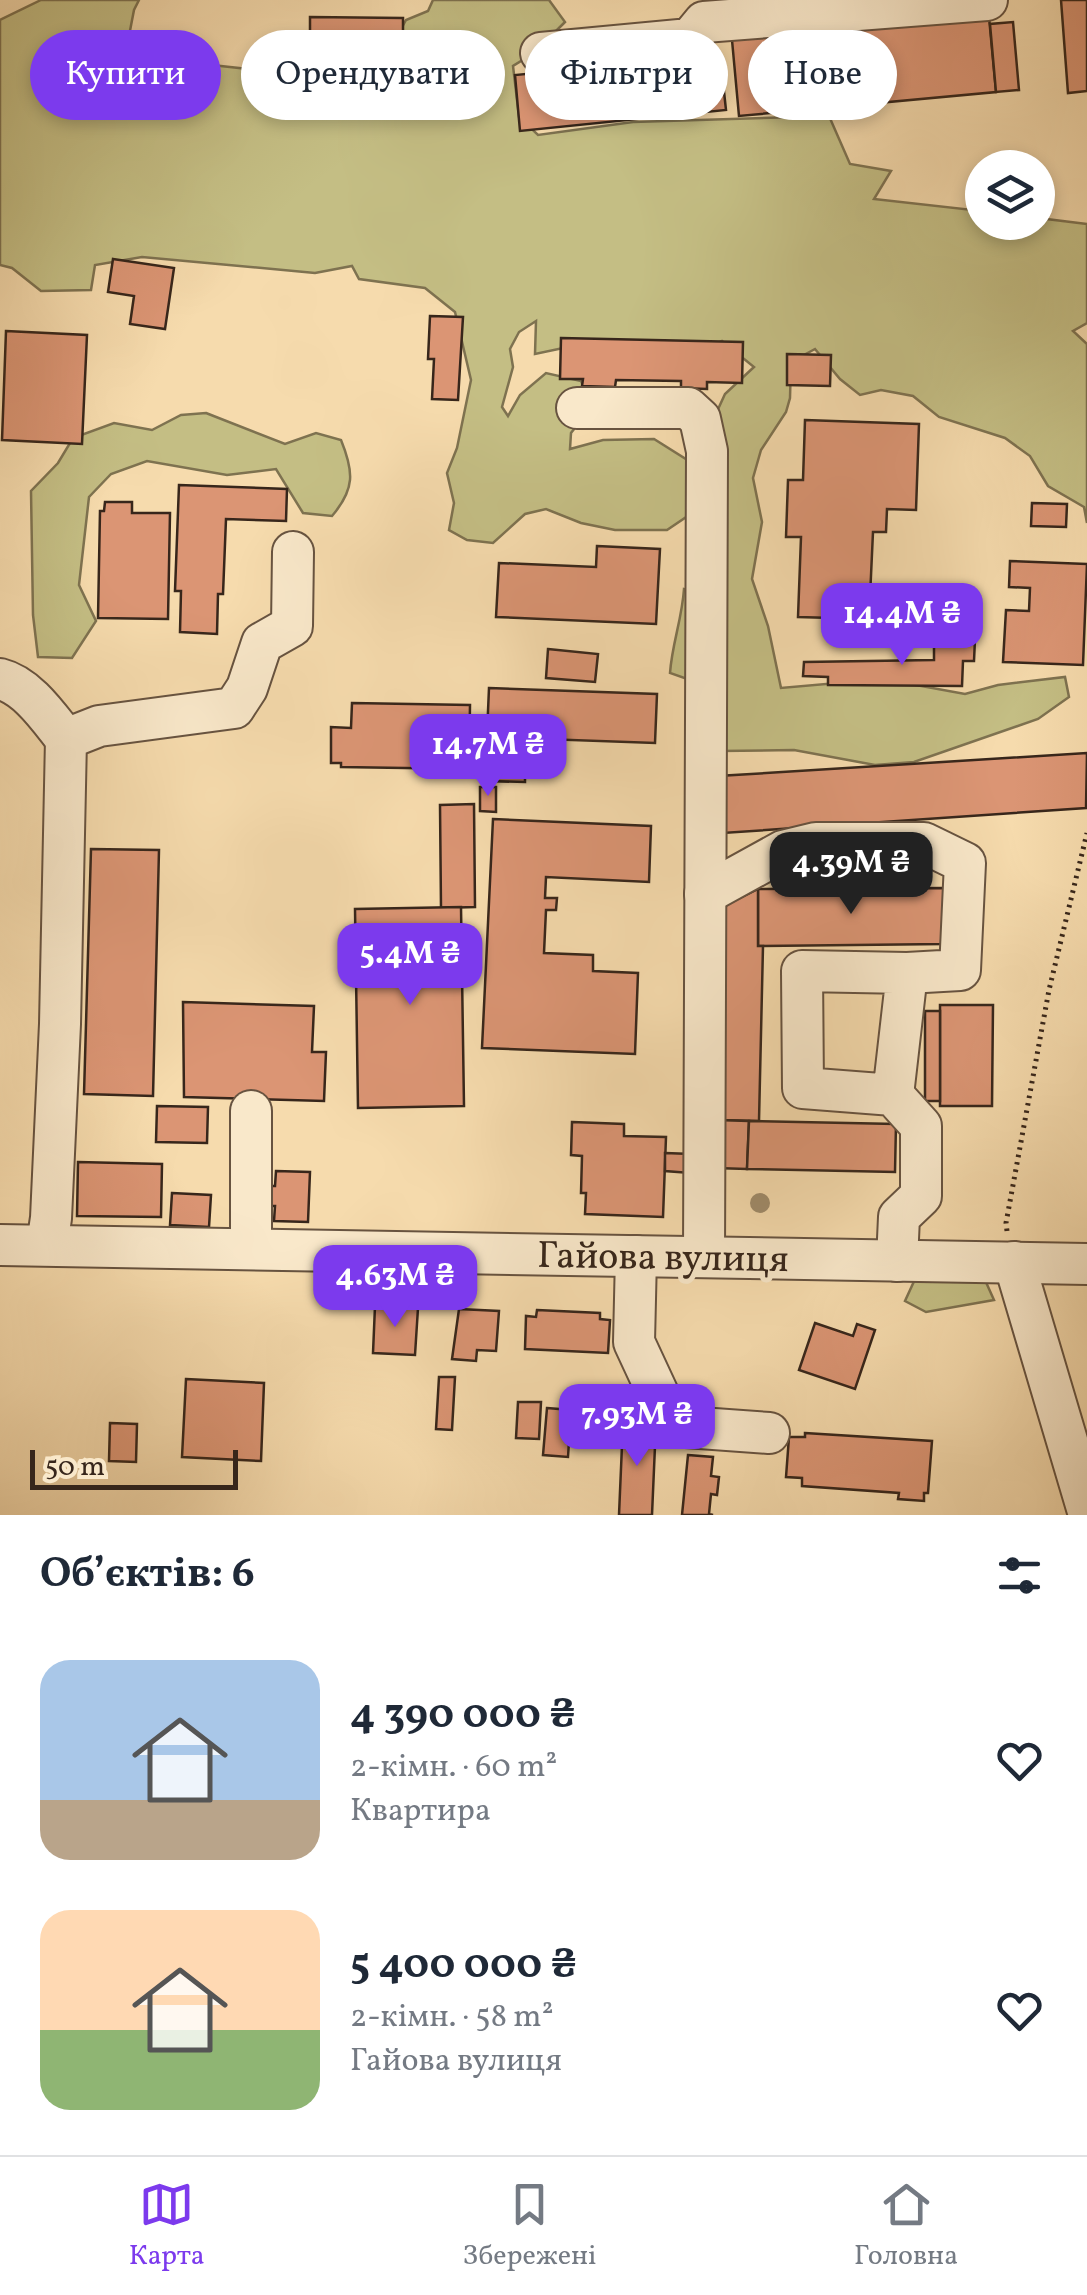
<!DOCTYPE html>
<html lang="uk">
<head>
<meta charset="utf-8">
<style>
	body { margin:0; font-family:Vollkorn,serif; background:#f2f2f3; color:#1f2937; height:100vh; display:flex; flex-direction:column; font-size:38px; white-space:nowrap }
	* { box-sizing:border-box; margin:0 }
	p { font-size:32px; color:#747a83 }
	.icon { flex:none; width:55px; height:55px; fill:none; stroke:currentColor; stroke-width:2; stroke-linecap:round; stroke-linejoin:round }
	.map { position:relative; height:1515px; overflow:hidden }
	.details { display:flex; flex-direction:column; background:#fff; flex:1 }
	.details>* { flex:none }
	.banner { position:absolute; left:30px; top:30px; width:1028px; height:90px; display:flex; gap:20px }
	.controls { position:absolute; left:965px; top:150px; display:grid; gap:20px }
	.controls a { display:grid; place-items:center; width:90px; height:90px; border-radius:50%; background:#fff; box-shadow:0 5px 15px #0003; font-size:50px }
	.scale { position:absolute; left:30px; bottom:25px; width:208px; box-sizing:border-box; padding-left:10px; border:5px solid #37261b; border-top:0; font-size:28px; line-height:35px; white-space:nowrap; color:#37261b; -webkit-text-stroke:8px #f9e8ca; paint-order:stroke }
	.price { position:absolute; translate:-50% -85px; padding:0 22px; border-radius:20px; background:#7c3aed; color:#fff; font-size:32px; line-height:65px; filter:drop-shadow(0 2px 5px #0008) }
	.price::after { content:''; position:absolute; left:50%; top:60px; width:30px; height:22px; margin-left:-15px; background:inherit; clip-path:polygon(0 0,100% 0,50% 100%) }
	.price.on { background:#222; color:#fff }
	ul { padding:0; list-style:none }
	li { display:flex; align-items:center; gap:30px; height:250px; padding:0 40px }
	li span { display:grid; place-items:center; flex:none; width:280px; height:200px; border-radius:30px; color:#555 }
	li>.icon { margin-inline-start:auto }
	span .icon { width:120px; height:120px; fill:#fffc; stroke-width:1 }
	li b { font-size:42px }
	h2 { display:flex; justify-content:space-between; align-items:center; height:120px; padding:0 40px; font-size:42px }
	.tag { padding:0 35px; border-radius:45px; background:#fff; box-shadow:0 5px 15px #0003; font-size:35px; line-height:90px }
	.tag.on { background:#7c3aed; color:#fff }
	.tabs { display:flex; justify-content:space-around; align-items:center; height:140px; border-top:2px solid #e0e1e3; background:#fff; font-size:28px; color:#747a83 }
	.tabs a { display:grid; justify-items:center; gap:5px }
	.tabs .on { color:#7c3aed }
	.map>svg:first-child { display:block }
</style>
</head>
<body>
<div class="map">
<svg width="1087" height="1515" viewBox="0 0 1087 1515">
	<rect width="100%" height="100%" fill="#f6dbad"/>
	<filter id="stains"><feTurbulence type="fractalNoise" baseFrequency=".002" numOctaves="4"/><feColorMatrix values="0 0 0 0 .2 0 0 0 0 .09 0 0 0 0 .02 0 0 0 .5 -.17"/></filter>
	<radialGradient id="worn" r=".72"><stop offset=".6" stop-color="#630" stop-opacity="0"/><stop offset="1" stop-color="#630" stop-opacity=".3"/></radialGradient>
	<g fill="#c4be84" stroke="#7e7250" stroke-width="2.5">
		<path d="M 41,0 L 139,0 L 134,10 L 122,72 L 166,60 L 248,69 L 263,81 L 287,90 L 303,89 L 323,68 L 400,60 L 394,42 L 406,20 L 428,11 L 433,0 L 549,0 L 565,22 L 534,53 L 513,66 L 519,117 L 538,135 L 633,122 L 829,116 L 850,164 L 891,171 L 874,199 L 982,211 L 982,222 L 1038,222 L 1038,218 L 1087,224 L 1087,323 L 1073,331 L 1087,344 L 1087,523 L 1084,507 L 1048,486 L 1030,456 L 1005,438 L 939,417 L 913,396 L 881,390 L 860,395 L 840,379 L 815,349 L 791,362 L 790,398 L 786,412 L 761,450 L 753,478 L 762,522 L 752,579 L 768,626 L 781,688 L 883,679 L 965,694 L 998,685 L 1065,677 L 1069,697 L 1038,719 L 914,762 L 875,765 L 794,750 L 720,751 L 710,687 L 670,673 C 672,644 682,619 684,589 L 715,596 L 714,418 L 725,394 L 754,367 L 722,341 L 697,352 L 601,340 L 535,354 L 536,321 L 519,332 L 510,349 L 513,367 L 502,407 L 508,416 L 520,395 L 546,373 L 581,381 L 592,406 L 571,433 L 570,449 L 603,440 L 654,439 L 700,468 L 698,509 L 667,530 L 615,530 L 581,523 L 546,509 L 525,514 L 493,543 L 467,540 L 449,530 L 454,503 L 447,473 L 457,448 L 471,380 L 455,312 L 425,288 L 359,279 L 352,266 L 315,273 L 142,257 L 95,265 L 91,290 L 41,291 L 12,268 L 0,265 L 0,20 Z"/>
		<path d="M 206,413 L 285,444 L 316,433 L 341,440 C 354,472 355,489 332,516 L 303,513 L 276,469 L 227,475 L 147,461 L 111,474 L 89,497 L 79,585 L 96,621 L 72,658 L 38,657 L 33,615 L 31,491 L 58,463 L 73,438 L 114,423 L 152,430 L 181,415 Z"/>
		<path d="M 916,1277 L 985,1280 L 994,1300 L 926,1312 L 905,1301 Z"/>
	</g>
	<g fill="#db9574" stroke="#37261b" stroke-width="2.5">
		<path d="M 1061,0 L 1087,0 L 1087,91 L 1068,93 Z"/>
		<path d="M 310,17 L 403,18 L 403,52 L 310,52 Z"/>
		<path d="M 989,17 L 996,92 L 739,116 L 732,40 Z"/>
		<path d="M 1013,22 L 1019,90 L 996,92 L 990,24 Z"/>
		<path d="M 720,55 L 726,110 L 520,131 L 515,75 Z"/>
		<path d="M 113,259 L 174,268 L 165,329 L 130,324 L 134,296 L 108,292 Z"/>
		<path d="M 430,316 L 463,317 L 458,400 L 432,399 L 434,359 L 428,359 Z"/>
		<path d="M 6,331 L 87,335 L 82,444 L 2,440 Z"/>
		<path d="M 561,338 L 743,342 L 742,383 L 707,382 L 707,389 L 681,388 L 681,381 L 616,380 L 615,387 L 582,386 L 583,379 L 560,379 Z"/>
		<path d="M 787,354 L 831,355 L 830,386 L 787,385 Z"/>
		<path d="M 805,420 L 919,424 L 916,510 L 887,509 L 886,532 L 873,532 L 869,619 L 798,617 L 801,537 L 786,537 L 788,480 L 803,480 Z"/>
		<path d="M 179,485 L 287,489 L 286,521 L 226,519 L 223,594 L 218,594 L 217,634 L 180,632 L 181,591 L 175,591 Z"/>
		<path d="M 105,502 L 132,502 L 132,513 L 170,513 L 168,619 L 98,618 L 100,511 L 104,511 Z"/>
		<path d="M 1032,503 L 1067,504 L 1066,527 L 1031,526 Z"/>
		<path d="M 597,546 L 660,549 L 656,624 L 496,617 L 499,563 L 596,567 Z"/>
		<path d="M 1010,561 L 1087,564 L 1083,665 L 1003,662 L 1006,610 L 1029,611 L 1030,588 L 1009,587 Z"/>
		<path d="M 934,634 L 960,635 L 959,639 L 975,639 L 974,661 L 963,661 L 962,686 L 828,685 L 828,677 L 803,676 L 804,662 L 934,660 Z"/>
		<path d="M 548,649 L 598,654 L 595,682 L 546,678 Z"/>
		<path d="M 489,688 L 657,694 L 655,743 L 544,739 L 543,776 L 525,775 L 525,782 L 485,781 Z"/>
		<path d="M 352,703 L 470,705 L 469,769 L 341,767 L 341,763 L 331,763 L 331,727 L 351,728 Z"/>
		<path d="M 1087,753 L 1086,808 L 723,833 L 718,776 Z"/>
		<path d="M 480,787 L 496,787 L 496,812 L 480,811 Z"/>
		<path d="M 474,804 L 475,907 L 441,908 L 440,805 Z"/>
		<path d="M 493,819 L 651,826 L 649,882 L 546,877 L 545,898 L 557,898 L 556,910 L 546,910 L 544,953 L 593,955 L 593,971 L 638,973 L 635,1054 L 482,1048 Z"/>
		<path d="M 91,849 L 159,850 L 153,1096 L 84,1094 Z"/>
		<path d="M 944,888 L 944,944 L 758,946 L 758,889 Z"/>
		<path d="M 758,889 L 758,946 L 763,946 L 759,1121 L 719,1120 L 720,908 Z"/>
		<path d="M 461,907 L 464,1106 L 358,1108 L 355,909 Z"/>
		<path d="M 183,1002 L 314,1006 L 312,1052 L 326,1052 L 324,1101 L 184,1097 Z"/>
		<path d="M 940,1005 L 993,1005 L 992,1106 L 940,1106 Z"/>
		<rect x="925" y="1011" width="15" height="90"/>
		<path d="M 157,1106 L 208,1107 L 207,1143 L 156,1142 Z"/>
		<path d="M 716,1120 L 749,1121 L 747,1169 L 715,1168 Z"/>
		<path d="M 749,1121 L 896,1124 L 895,1172 L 747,1169 Z"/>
		<path d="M 572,1122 L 624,1124 L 624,1136 L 666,1137 L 663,1217 L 585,1214 L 586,1193 L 581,1193 L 582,1156 L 571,1155 Z"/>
		<path d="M 665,1153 L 691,1154 L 690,1173 L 665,1171 Z"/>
		<path d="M 78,1162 L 162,1164 L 161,1217 L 77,1216 Z"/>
		<path d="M 276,1171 L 310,1172 L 308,1222 L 274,1221 L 275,1206 L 265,1206 L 266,1186 L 275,1186 Z"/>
		<path d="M 172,1193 L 211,1195 L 209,1227 L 170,1225 Z"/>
		<path d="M 375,1306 L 418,1308 L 415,1355 L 373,1353 Z"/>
		<path d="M 459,1309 L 499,1311 L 496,1351 L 477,1350 L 476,1361 L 452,1359 Z"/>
		<path d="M 537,1310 L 600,1313 L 600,1319 L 610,1320 L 608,1353 L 525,1349 L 526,1316 L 536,1317 Z"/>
		<path d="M 815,1323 L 853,1336 L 857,1324 L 875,1330 L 855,1389 L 799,1370 Z"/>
		<path d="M 439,1377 L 455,1377 L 452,1430 L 436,1429 Z"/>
		<path d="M 186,1379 L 264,1383 L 261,1461 L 182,1457 Z"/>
		<path d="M 518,1402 L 541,1402 L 539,1439 L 516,1438 Z"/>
		<path d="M 547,1408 L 571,1410 L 568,1457 L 543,1455 Z"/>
		<path d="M 623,1422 L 656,1423 L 652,1515 L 619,1515 Z"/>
		<path d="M 110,1423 L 137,1424 L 136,1462 L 109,1461 Z"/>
		<path d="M 805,1433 L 932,1441 L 928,1493 L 924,1493 L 924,1501 L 898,1499 L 899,1493 L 802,1486 L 802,1478 L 786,1477 L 789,1437 L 805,1437 Z"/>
		<path d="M 688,1455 L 713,1457 L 711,1476 L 719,1477 L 717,1495 L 711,1494 L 709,1514 L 713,1515 L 682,1515 Z"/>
	</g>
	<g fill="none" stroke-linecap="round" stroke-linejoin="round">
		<g stroke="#675340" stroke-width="44">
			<g id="minor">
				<path d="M 541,53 L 690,39 L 704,22 L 987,0"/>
				<path d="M 577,408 L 688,408 L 700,419 L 707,451 L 704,1257"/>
				<path d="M 0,679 C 28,686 49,718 66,739"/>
				<path d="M 705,894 L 783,851 L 816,843 L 924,843 L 965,863 L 960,970 L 907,973"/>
				<path d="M 893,1095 L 907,973 L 802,971 L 803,1088 L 893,1095 L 921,1126 L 921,1196 L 899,1217 L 897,1261"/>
				<path d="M 251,1111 L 251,1248"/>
				<path d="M 0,1245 L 1087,1264"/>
				<path d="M 47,1245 L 51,1218 L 60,1024 L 66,739 L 99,726 L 234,708 L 247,688 L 262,643 L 292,626 L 293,552"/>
				<path d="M 636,1256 L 634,1342 L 660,1398 L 686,1427 L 769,1433"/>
				<path d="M 1014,1262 L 1087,1508"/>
			</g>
		</g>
		<path stroke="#37261b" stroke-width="5" stroke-dasharray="2.5 5" stroke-linecap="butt" d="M 1007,1231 L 1006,1223 L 1049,990 L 1087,833"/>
		<use href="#minor" stroke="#f9e8ca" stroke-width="40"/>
	</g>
	<circle fill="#a08c6b" cx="760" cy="1203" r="10"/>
	<g text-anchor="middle" stroke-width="10" stroke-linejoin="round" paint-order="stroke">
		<g font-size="38" fill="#37261b" stroke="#f9e8ca">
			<text transform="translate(663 1256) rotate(1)" y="13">Гайова вулиця</text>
		</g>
	</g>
	<rect width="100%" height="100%" filter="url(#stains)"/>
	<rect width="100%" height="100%" fill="url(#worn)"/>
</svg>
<div class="controls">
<a><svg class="icon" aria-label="layers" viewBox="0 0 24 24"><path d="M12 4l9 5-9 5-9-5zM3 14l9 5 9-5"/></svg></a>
</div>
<div class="scale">50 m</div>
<b class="price" style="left:902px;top:668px">14.4M ₴</b>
<b class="price" style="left:488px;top:799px">14.7M ₴</b>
<b class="price on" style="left:851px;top:917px">4.39M ₴</b>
<b class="price" style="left:410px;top:1008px">5.4M ₴</b>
<b class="price" style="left:395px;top:1330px">4.63M ₴</b>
<b class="price" style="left:637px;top:1469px">7.93M ₴</b>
<div class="banner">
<a class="tag on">Купити</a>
<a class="tag">Орендувати</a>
<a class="tag">Фільтри</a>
<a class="tag">Нове</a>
</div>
</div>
<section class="details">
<h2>Об’єктів: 6<svg class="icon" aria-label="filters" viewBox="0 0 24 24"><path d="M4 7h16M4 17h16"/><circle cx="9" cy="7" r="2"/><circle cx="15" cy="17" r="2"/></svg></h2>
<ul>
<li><span style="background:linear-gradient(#a9c7e8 70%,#b9a48a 0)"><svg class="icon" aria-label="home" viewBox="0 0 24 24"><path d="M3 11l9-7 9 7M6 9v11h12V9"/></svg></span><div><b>4 390 000 ₴</b><p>2-кімн. · 60 m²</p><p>Квартира</p></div><svg class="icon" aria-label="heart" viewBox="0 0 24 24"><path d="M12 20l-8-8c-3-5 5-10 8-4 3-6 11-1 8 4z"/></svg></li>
<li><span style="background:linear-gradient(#ffd9b3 60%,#8fb573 0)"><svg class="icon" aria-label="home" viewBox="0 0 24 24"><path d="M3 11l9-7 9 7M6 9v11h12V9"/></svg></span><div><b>5 400 000 ₴</b><p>2-кімн. · 58 m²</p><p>Гайова вулиця</p></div><svg class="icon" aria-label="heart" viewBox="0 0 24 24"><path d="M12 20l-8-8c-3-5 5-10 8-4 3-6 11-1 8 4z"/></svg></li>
</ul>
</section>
<nav class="tabs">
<a class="on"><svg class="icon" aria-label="map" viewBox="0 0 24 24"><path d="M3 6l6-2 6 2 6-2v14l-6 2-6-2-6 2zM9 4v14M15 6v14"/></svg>Карта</a>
<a><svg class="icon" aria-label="saved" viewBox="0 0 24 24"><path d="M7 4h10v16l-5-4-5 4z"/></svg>Збережені</a>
<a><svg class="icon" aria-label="home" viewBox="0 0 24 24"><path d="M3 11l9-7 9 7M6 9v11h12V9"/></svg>Головна</a>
</nav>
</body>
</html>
